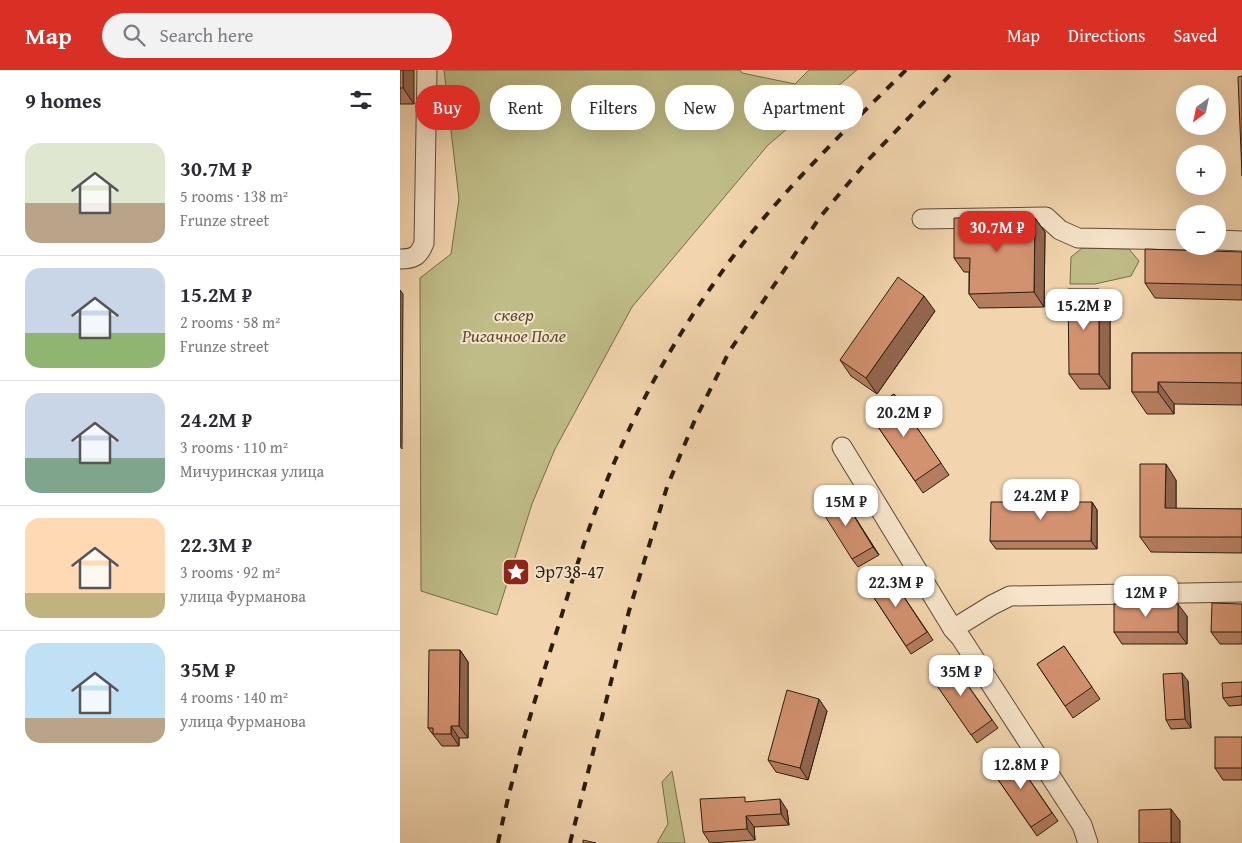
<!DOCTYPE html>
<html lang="en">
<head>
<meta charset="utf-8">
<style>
	body { margin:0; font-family:"Gentium Book Plus",serif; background:#f2f2f3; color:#2b2b33; height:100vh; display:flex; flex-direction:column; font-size:19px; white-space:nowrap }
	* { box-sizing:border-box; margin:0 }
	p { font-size:16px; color:#7c7c81 }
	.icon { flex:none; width:28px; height:28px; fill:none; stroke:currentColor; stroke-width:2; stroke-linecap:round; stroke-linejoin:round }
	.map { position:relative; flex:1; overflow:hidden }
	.drawer { display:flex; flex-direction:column; background:#fff; width:400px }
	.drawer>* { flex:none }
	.top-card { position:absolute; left:15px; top:15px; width:475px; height:45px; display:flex; gap:10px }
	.needle { width:32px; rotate:213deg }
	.fabs { position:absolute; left:776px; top:15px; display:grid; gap:10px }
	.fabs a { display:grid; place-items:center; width:50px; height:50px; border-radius:50%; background:#fff; box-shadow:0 5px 20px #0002; font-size:25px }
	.price { position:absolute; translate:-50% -42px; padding:0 11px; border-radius:10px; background:#fff; color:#222; font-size:16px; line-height:32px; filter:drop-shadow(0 1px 2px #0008) }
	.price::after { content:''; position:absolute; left:50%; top:30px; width:15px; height:11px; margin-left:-8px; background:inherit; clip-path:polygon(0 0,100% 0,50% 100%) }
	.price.active { background:#d93025; color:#fff }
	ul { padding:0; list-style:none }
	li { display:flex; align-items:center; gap:15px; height:125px; padding:0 25px }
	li+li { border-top:1px solid #e1e1e2 }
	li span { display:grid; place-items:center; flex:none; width:140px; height:100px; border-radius:15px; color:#555 }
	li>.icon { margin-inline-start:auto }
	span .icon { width:60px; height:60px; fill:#fffc; stroke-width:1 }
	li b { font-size:21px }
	h2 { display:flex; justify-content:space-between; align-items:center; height:60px; padding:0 25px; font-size:21px }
	.tag { padding:0 18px; border-radius:22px; background:#fff; box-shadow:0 5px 20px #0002; font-size:18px; line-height:45px }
	.tag.active { background:#d93025; color:#fff }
	header { display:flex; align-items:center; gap:30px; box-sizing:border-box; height:70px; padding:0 25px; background:#d93025; color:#fff }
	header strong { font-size:24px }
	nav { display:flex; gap:28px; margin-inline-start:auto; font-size:18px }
	.search { width:350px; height:45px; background:#f2f2f3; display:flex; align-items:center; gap:12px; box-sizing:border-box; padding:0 18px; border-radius:28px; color:#7c7c81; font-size:19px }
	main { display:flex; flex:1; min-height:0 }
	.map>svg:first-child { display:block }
</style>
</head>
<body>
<header>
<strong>Map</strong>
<div class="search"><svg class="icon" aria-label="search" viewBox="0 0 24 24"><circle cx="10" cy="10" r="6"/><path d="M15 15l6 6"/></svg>Search here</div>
<nav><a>Map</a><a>Directions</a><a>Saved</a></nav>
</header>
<main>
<section class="drawer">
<h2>9 homes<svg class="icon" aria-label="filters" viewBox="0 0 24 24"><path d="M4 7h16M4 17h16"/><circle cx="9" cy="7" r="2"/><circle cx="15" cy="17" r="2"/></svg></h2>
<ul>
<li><span style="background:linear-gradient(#dfe7d0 60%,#b9a48a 0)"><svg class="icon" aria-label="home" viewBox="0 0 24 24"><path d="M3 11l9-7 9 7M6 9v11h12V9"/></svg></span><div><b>30.7M ₽</b><p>5 rooms · 138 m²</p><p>Frunze street</p></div></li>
<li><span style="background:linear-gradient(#c9d6e8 65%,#8fb573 0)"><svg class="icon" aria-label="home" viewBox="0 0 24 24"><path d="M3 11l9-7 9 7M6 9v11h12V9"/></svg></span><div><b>15.2M ₽</b><p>2 rooms · 58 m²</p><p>Frunze street</p></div></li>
<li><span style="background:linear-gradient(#c9d6e8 65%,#7fa58c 0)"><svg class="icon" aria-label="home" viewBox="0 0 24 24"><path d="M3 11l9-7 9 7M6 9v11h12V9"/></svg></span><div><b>24.2M ₽</b><p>3 rooms · 110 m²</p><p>Мичуринская улица</p></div></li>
<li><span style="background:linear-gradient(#ffd9b3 75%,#c2b280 0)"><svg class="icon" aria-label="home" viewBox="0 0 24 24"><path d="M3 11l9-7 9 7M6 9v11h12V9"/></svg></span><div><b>22.3M ₽</b><p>3 rooms · 92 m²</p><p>улица Фурманова</p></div></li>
<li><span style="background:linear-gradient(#bfe0f5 75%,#b9a48a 0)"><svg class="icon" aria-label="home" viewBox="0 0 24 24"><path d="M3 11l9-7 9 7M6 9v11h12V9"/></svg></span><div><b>35M ₽</b><p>4 rooms · 140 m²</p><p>улица Фурманова</p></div></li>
</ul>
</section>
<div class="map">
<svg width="842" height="773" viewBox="0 0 842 773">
	<rect width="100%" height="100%" fill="#f2d5ae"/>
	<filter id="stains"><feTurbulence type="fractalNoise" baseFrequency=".004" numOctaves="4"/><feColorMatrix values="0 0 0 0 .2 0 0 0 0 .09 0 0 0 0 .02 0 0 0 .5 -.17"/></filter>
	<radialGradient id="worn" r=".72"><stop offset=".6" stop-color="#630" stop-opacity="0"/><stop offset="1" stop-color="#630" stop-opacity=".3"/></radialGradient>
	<g fill="#bfbc87" stroke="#746d4b">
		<path d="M 44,0 L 340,0 L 342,3 L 395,14 L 409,0 L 457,0 L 368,75 L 232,237 L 155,379 L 132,434 L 97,545 L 21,521 L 20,208 L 51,184 L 59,129 Z"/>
		<path d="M 682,178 L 729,179 L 739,191 L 731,206 L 695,214 L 670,214 L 671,187 Z"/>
		<path d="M 272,701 L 285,773 L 257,773 L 268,754 L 262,712 Z"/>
	</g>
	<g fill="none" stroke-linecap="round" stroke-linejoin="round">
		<g stroke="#5c4c37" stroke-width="21">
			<g id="street">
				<path d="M 522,149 L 646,147 L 660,160 L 678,168 L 785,170"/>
				<path d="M 818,170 L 842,171"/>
				<path d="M 0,189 C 14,189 19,186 24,173 L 27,0"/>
				<path d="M 442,377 L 553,559 L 561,568 L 682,755 L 688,773"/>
				<path d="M 553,559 L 592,535 L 610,526 L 842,522"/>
			</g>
		</g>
		<use href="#street" stroke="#f7e4ca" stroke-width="19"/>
		<g stroke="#2a1e0f" stroke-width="4" stroke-dasharray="9 9" stroke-linecap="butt">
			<path d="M 98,773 C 113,700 135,628 158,557 C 170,519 181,480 195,442 C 223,363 264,285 312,216 C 367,135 437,68 506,0"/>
			<path d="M 170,773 L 229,541 L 267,417 L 294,352 L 329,282 L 420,147 L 468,90 L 555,0"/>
		</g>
	</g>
	<g fill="#b57d5f" stroke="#2a1e0f">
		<path d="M 0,0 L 14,34 L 0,34 Z"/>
		<path d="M 635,148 L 645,162 L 644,237 L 579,238 L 569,224 L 569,202 L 564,202 L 554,188 Z"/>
		<path d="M 842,182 L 842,230 L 755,228 L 745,213 Z"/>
		<path d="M 699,219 L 710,235 L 710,319 L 680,319 L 669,304 Z"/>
		<path d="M 535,241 L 477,324 L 451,306 L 440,290 Z"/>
		<path d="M 732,283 L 842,283 L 842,335 L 774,334 L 774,344 L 747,344 L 732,322 Z"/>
		<path d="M 494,324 L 549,405 L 523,423 L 468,342 Z"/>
		<path d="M 776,410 L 776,439 L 842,439 L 842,483 L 751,482 L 740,467 Z"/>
		<path d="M 692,432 L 697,440 L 697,479 L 596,479 L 590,471 Z"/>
		<path d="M 446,433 L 479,485 L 458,497 L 452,489 Z"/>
		<path d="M 486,500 L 533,570 L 511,584 L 465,514 Z"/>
		<path d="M 842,534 L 842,574 L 820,574 L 811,562 Z"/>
		<path d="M 787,546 L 787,574 L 722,574 L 714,562 Z"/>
		<path d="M 664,576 L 700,629 L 673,648 L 637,594 Z"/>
		<path d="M 60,580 L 68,592 L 68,668 L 59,668 L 59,676 L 42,676 L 28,658 Z"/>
		<path d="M 550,590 L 598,658 L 577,673 L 529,604 Z"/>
		<path d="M 788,611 L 791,658 L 771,659 L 766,650 Z"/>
		<path d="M 842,612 L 842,635 L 829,636 L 823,628 Z"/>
		<path d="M 427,641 L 408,710 L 376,702 L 368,690 Z"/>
		<path d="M 842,667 L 842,710 L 823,710 L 815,698 Z"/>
		<path d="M 611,683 L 658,751 L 637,766 L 590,698 Z"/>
		<path d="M 348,732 L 387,740 L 389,755 L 354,757 L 355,770 L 310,773 L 303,762 Z"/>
	</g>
	<g fill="#93664e" stroke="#2a1e0f">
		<path d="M 3,0 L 14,0 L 14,34 L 3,18 Z"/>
		<path d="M 635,148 L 645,162 L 644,237 L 634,222 Z"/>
		<path d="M 699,219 L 710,235 L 710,319 L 699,304 Z"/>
		<path d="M 0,220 L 3,224 L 2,379 L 0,376 Z"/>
		<path d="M 524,226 L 535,241 L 477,324 L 466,308 Z"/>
		<path d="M 758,312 L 774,334 L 774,344 L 758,322 Z"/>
		<path d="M 766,394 L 776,410 L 776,454 L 765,438 Z"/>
		<path d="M 441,425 L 446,433 L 479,485 L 473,477 Z"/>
		<path d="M 692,432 L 697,440 L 697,479 L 691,471 Z"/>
		<path d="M 778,534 L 787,546 L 787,574 L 778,562 Z"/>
		<path d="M 60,580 L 68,592 L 68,668 L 59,656 Z"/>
		<path d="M 782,603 L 788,611 L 791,658 L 785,649 Z"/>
		<path d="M 419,629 L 427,641 L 408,710 L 400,698 Z"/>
		<path d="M 51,656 L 59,668 L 59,676 L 51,664 Z"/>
		<path d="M 380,729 L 387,740 L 389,755 L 381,744 Z"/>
		<path d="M 771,739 L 780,751 L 780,773 L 771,773 Z"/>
		<path d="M 346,746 L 354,757 L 355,770 L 347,759 Z"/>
	</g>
	<g fill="#d2916f" stroke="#2a1e0f">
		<rect x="0" y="0" width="3" height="18"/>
		<path d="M 842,6 L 842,106 L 838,7 Z"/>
		<path d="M 554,148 L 635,148 L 634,222 L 569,224 L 570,188 L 554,188 Z"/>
		<path d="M 745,179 L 842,182 L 842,215 L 745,213 Z"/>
		<path d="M 498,207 L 524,226 L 466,308 L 440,290 Z"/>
		<path d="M 668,219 L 699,219 L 699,304 L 669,304 Z"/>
		<path d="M 732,283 L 842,283 L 842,313 L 758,312 L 758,322 L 732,322 Z"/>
		<path d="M 494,324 L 541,393 L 515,411 L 468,342 Z"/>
		<path d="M 740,394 L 766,394 L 765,438 L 842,439 L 842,467 L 740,467 Z"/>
		<path d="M 441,425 L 473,477 L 452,489 L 420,438 Z"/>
		<path d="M 591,432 L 692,432 L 691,471 L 590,471 Z"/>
		<path d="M 486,500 L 527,562 L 506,576 L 465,514 Z"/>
		<path d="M 812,533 L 842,534 L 842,562 L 811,562 Z"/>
		<rect x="714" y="534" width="64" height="28"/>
		<path d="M 664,576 L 692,617 L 665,636 L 637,594 Z"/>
		<path d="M 29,580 L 60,580 L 59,656 L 51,656 L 51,664 L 33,664 L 33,658 L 28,658 Z"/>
		<path d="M 550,590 L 592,650 L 571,665 L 529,604 Z"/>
		<path d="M 782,603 L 785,649 L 766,650 L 763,604 Z"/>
		<path d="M 842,612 L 842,626 L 823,628 L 822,613 Z"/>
		<path d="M 387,620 L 419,629 L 400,698 L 368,690 Z"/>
		<rect x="815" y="667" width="27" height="31"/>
		<path d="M 611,683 L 652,743 L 631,757 L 590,698 Z"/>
		<path d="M 345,727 L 345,732 L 380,729 L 381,744 L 346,746 L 347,759 L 303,762 L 300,729 Z"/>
		<path d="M 771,739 L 771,773 L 739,773 L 739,740 Z"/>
		<path d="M 183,770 L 196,773 L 183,773 Z"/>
	</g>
	<defs>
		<g id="sight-square" transform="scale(1.4375)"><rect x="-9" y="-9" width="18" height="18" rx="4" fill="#8f2418" stroke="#f7e4ca"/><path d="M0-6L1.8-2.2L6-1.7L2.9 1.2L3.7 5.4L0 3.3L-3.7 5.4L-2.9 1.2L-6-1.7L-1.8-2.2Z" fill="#fff"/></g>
	</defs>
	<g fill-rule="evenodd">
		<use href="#sight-square" x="116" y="502"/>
	</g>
	<g text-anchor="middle" stroke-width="4" stroke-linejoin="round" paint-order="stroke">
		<g font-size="18" font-style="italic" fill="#574d33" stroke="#f7e4ca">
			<text x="114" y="251">сквер<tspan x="114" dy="21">Ригачное Поле</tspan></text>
		</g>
		<g font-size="18" fill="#2a1e0f" stroke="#f7e4ca" text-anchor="start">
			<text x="135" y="508">Эр738-47</text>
		</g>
	</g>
	<rect width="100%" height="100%" filter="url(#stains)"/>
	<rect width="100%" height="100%" fill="url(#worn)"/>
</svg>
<div class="fabs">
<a><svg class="needle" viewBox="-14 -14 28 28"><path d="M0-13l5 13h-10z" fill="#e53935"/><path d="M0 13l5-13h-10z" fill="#7c7c81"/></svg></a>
<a>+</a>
<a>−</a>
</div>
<b class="price active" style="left:597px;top:183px">30.7M ₽</b>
<b class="price" style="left:684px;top:261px">15.2M ₽</b>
<b class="price" style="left:504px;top:368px">20.2M ₽</b>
<b class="price" style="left:641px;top:451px">24.2M ₽</b>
<b class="price" style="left:446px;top:457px">15M ₽</b>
<b class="price" style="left:496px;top:538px">22.3M ₽</b>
<b class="price" style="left:746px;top:548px">12M ₽</b>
<b class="price" style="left:561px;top:627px">35M ₽</b>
<b class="price" style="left:621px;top:720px">12.8M ₽</b>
<div class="top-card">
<a class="tag active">Buy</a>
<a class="tag">Rent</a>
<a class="tag">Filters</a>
<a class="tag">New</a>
<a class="tag">Apartment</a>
</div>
</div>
</main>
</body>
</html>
